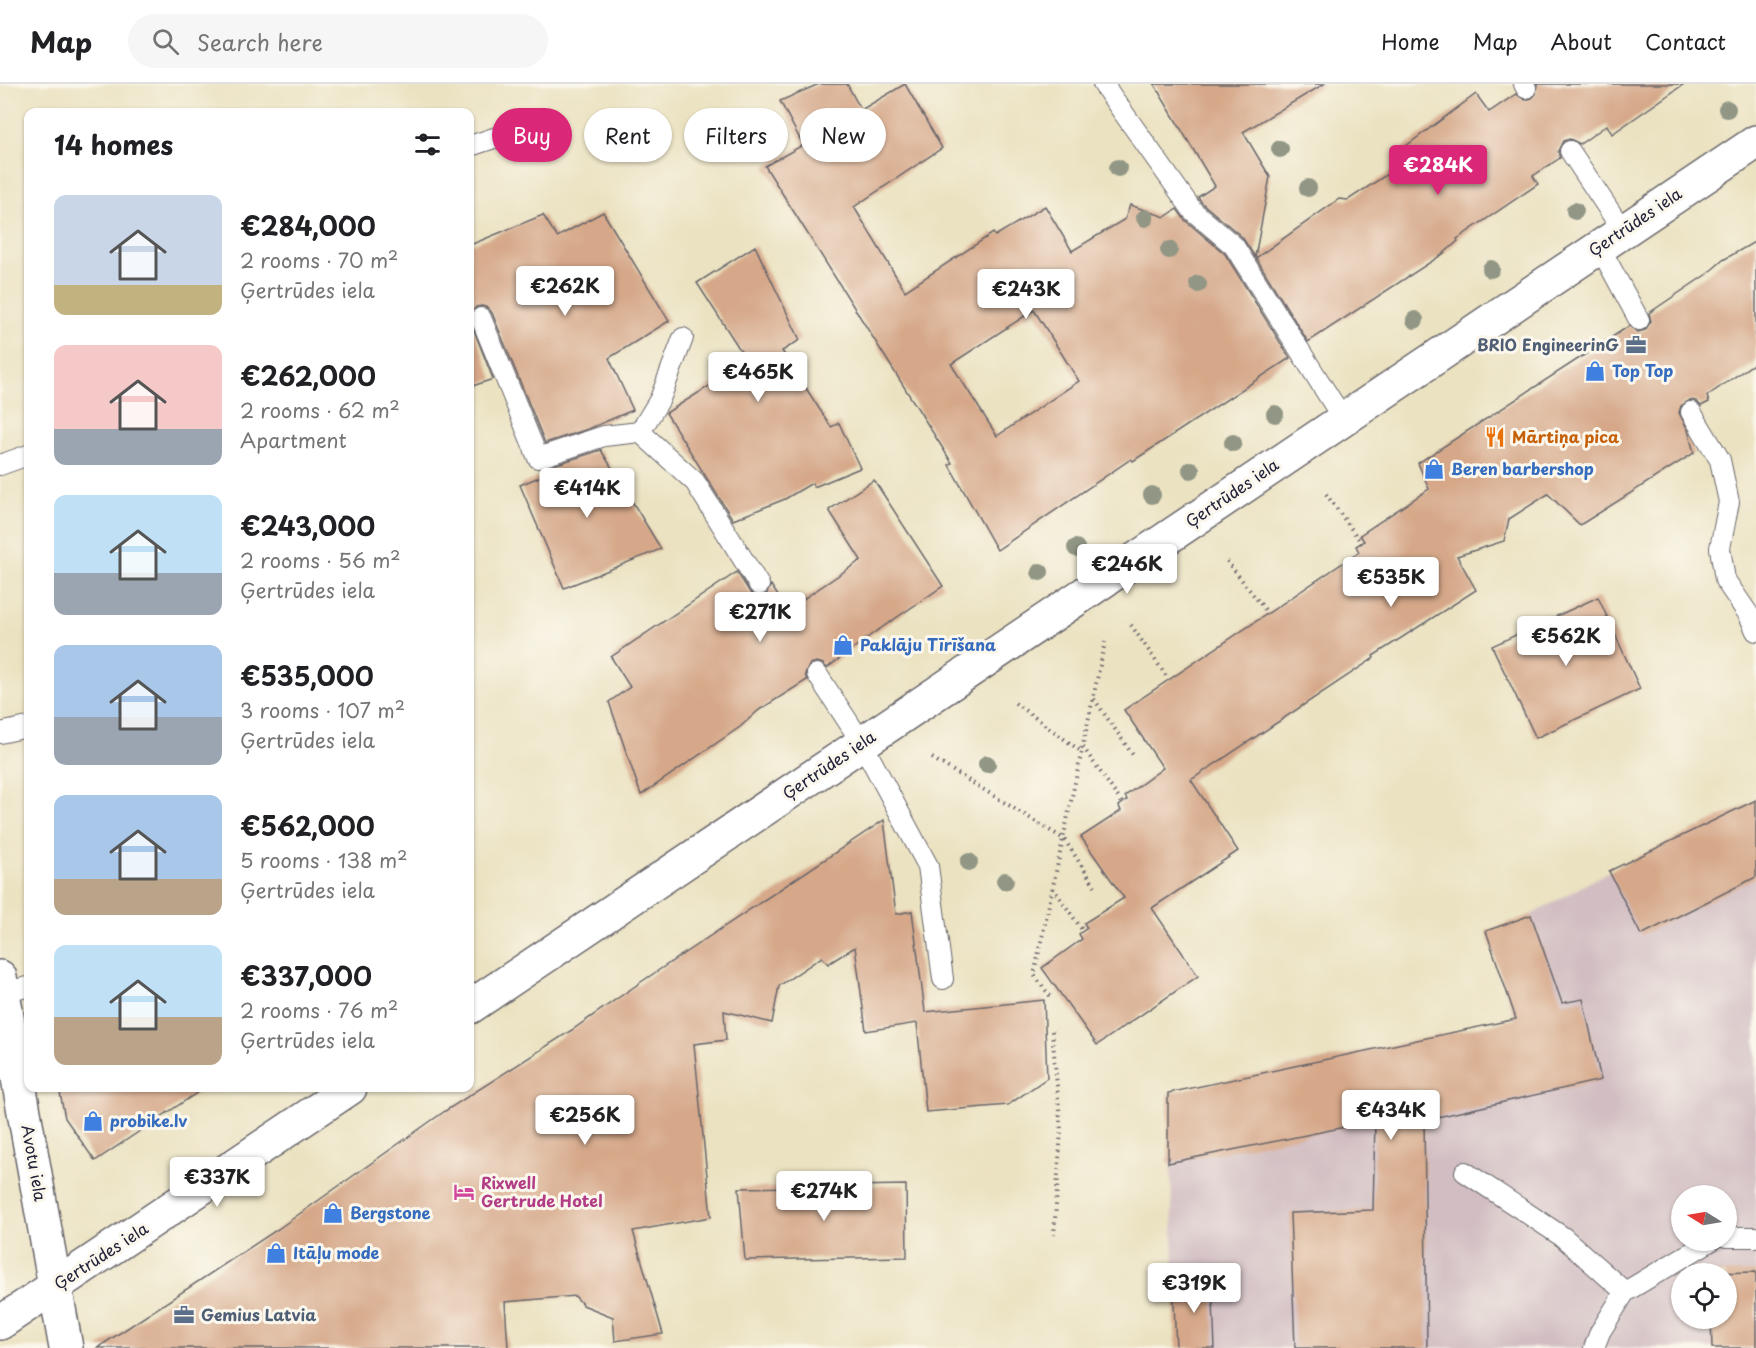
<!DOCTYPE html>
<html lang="en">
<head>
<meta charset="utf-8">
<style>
	body { margin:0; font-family:"Playpen Sans",sans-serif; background:#f6f6f6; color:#202124; height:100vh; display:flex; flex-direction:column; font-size:22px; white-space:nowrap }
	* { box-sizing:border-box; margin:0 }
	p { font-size:20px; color:#757577 }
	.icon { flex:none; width:33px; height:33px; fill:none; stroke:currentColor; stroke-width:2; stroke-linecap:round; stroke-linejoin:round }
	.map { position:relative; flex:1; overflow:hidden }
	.panel { position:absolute; left:24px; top:24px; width:450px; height:984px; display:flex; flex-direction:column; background:#fff; border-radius:12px; box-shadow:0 2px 4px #0004 }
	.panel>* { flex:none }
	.hud { position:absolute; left:492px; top:24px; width:570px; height:54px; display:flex; gap:12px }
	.needle { width:39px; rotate:281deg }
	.fabs { position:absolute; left:1671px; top:1101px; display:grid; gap:12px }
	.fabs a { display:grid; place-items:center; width:66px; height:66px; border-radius:50%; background:#fff; box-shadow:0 2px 4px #0004; font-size:30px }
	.price { position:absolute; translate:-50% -51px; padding:0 14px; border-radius:6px; background:#fff; color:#222; font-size:20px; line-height:39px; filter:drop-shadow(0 2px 3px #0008) }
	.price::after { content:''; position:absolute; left:50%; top:36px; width:18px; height:14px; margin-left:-9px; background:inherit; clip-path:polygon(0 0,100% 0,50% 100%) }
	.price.current { background:#db2777; color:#fff }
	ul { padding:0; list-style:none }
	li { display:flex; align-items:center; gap:18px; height:150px; padding:0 30px }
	li span { display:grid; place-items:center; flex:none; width:168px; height:120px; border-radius:12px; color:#555 }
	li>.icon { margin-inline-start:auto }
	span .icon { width:72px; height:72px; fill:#fffc; stroke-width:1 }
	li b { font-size:26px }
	h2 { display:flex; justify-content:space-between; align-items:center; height:72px; padding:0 30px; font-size:26px }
	.tag { padding:0 21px; border-radius:27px; background:#fff; box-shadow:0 2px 4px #0004; font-size:21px; line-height:54px }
	.tag.current { background:#db2777; color:#fff }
	header { display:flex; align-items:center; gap:36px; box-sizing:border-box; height:84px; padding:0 30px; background:#fff; border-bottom:2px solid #e0e0e0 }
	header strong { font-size:28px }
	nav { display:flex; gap:33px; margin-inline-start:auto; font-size:21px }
	.search { width:420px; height:54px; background:#f6f6f6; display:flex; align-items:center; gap:15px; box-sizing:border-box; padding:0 21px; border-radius:33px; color:#757577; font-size:22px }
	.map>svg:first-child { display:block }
</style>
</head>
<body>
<header>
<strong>Map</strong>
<div class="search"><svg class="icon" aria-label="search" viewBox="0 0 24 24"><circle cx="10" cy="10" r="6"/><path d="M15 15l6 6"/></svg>Search here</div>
<nav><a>Home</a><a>Map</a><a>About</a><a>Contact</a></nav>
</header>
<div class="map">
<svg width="1756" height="1264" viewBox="0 0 1756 1264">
	<rect width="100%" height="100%" fill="#fbf7ec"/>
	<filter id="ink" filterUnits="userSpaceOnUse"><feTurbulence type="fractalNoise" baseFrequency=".0167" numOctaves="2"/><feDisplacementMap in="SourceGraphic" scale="12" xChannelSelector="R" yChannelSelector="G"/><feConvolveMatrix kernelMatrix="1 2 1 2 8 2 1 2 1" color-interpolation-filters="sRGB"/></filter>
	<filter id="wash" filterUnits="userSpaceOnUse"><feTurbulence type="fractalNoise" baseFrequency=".008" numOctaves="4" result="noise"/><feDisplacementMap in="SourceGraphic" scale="24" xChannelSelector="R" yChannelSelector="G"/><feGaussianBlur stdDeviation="1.35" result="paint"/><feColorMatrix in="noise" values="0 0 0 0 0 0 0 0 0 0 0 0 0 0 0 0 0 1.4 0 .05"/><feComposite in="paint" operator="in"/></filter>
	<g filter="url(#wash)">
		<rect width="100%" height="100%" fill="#ebe2c1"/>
		<path fill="#d2bec2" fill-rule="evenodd" d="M 1756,717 L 1756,1264 L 1177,1264 L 1168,1009 L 1515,935 L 1486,847 L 1531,831 L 1609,787 ZM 1682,1112 L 1726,1112 L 1726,1156 L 1682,1156 ZM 1682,1190 L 1726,1190 L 1726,1234 L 1682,1234 Z"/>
		<g id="blocks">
			<g fill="#d6a889" fill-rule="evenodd">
				<path d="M 819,0 L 847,0 L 861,26 L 905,0 L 942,64 L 854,123 L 905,207 L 993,149 L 995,152 L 1045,122 L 1072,167 L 1125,135 L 1130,121 L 1165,133 L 1177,125 L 1185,136 L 1225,170 L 1290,274 L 1133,377 L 1131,375 L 997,466 L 949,381 L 952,379 L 765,82 L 803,61 L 780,17 ZM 1034,226 L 1079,297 L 997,352 L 951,280 Z"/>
				<path d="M 1154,0 L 1324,0 L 1243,48 L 1270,93 L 1255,173 L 1242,153 L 1202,119 L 1198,113 L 1215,102 Z"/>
				<path d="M 1537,0 L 1684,0 L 1612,50 L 1607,41 L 1580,60 L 1570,55 L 1563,57 L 1558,67 L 1560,74 L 1533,92 L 1538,100 L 1457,155 L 1458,157 L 1443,170 L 1308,258 L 1256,174 L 1339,115 L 1348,116 L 1409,76 L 1402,65 L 1476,10 L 1489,28 L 1516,10 L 1525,16 L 1532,14 L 1536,10 Z"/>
				<path d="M 603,128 L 669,237 L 609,274 L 633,326 L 588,345 L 545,359 L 492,229 L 488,224 L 482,222 L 476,223 L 470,231 L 470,161 L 543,131 L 557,153 Z"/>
				<path d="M 1756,157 L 1756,278 L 1707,312 L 1709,318 L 1701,322 L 1696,317 L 1690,316 L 1681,322 L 1679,329 L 1688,346 L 1694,369 L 1580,441 L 1548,410 L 1509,435 L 1504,457 L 1457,472 L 1476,506 L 1373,572 L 1374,574 L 1191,696 L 1238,767 L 1152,824 L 1198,892 L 1097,961 L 1042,884 L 1082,855 L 1079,850 L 1087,844 L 1084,839 L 1124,814 L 1081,753 L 1121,727 L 1119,722 L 1127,716 L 1125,712 L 1163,684 L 1124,626 L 1359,468 L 1356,462 L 1364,457 L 1360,451 L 1429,405 L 1418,379 L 1629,242 L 1638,248 L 1645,246 L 1651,237 L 1649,229 L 1707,190 L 1723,176 Z"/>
				<path d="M 755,162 L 800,256 L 782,267 L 831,343 L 839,339 L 860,384 L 814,403 L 812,399 L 785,415 L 733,436 L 666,329 L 748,278 L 697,199 Z"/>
				<path d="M 470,236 L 493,295 L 470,303 Z"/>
				<path d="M 601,366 L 661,465 L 564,504 L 520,401 L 556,386 L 554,381 Z"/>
				<path d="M 874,396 L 943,502 L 871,551 L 827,584 L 823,580 L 817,578 L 810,580 L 805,590 L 807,596 L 759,626 L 740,643 L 641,711 L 609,618 L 630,603 L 611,573 L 737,488 L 749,507 L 754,512 L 760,513 L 766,511 L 771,501 L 787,526 L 861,476 L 829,426 Z"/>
				<path d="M 1598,513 L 1640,605 L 1536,654 L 1492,562 Z"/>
				<path d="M 1756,716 L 1756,793 L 1641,851 L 1609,787 Z"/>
				<path d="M 884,736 L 896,830 L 912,827 L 925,928 L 1044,916 L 1047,994 L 1008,1021 L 926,1028 L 917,939 L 866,947 L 855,863 L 828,880 L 822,873 L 779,902 L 772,939 L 724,927 L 726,956 L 694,960 L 711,1133 L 633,1147 L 663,1250 L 615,1257 L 613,1233 L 583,1221 L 575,1212 L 505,1218 L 508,1264 L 97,1264 L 278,1145 L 445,1027 L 572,946 L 641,898 Z"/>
				<path d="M 1531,831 L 1562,919 L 1583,915 L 1601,996 L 1424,1036 L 1427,1264 L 1295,1264 L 1290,1129 L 1373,1126 L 1375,1037 L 1168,1079 L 1168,1009 L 1516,935 L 1486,847 Z"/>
				<path d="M 59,1004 L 204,1004 L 95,1077 L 65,1034 Z"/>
				<path d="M 906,1101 L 907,1173 L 745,1176 L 739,1104 Z"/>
				<path d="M 1756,1188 L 1756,1264 L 1712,1264 L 1711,1234 L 1726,1234 L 1726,1190 L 1710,1189 Z"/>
				<path d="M 1212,1195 L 1215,1264 L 1176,1264 L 1173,1196 Z"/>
			</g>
		</g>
	</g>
	<g filter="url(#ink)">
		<use href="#blocks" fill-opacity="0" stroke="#68656a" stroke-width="1.5"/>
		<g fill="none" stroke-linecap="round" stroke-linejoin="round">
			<g stroke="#68656a" stroke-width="22">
				<g id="service">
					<path d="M 1103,0 L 1193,127 L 1234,162 L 1343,335"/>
					<path d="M 1524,0 L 1526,4"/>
					<path d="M 470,62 L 545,37"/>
					<path d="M 1570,67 L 1623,147"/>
					<path d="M 1599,162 L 1639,236"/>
					<path d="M 481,234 L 538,374 L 604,352 L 640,348 L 695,398 L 759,501"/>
					<path d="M 1691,328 L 1720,376 L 1729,418 L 1720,464 L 1725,496 L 1749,531 L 1756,547"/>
					<path d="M 640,348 L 660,315 L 683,254"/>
					<path d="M 0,381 L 28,371"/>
					<path d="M 817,590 L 862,659 L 928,782 L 943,895"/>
					<path d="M 0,649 L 28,643"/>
					<path d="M 3,908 L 28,903"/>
					<path d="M 1465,1088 L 1563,1153 L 1625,1208"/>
					<path d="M 1726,1153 L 1756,1153"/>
					<path d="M 1594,1264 L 1600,1248 L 1625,1208 L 1712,1156"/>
				</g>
			</g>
			<g stroke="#68656a" stroke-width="36">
				<g id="minor">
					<path d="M 470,923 L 1756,58"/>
					<path d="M 0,1239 L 350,1004"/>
				</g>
			</g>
			<g stroke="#68656a" stroke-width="36">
				<path id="tertiary" d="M 0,893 L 66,1264"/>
			</g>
			<g stroke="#68656a" stroke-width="4" stroke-dasharray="1.5 4.5" stroke-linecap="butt">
				<path d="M 1326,410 L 1363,461"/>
				<path d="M 1227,477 L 1266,527"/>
				<path d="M 1131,541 L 1167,593"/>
				<path d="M 1094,615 L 1135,674"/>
				<path d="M 1015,619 L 1082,668"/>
				<path d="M 1083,663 L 1122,719"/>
				<path d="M 932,674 L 1064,755 L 1095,802"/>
				<path d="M 1053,804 L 1083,847"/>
				<path d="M 1050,912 L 1034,891 L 1105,558"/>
				<path d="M 1052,947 L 1061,1046 L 1054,1151"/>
			</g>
			<use href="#service" stroke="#fff" stroke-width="20"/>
			<use href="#minor" stroke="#fff" stroke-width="33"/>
			<use href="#tertiary" stroke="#fff" stroke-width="33"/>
		</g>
		<g fill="#929785">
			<circle cx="1727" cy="25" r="9"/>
			<circle cx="1280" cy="65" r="9"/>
			<circle cx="1118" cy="84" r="9"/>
			<circle cx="1308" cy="104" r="9"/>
			<circle cx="1575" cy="127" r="9"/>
			<circle cx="1145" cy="134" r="9"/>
			<circle cx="1169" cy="166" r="9"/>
			<circle cx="1491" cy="185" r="9"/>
			<circle cx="1198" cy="200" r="9"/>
			<circle cx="1415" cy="236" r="9"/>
			<circle cx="1275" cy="330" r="9"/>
			<circle cx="1233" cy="359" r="9"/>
			<circle cx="1191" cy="386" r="9"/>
			<circle cx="1152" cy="411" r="9"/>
			<circle cx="1076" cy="464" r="9"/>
			<circle cx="1040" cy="488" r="9"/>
			<circle cx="987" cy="680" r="9"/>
			<circle cx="969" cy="778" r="9"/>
			<circle cx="1005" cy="797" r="9"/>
		</g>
	</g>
	<defs>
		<g id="office-bare" transform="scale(1.62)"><path d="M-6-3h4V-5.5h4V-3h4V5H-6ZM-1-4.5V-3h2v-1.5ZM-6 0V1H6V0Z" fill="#5c6f8a" stroke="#fbf7ec" stroke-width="2.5" paint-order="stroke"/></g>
		<g id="shop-bare" transform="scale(1.62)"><path d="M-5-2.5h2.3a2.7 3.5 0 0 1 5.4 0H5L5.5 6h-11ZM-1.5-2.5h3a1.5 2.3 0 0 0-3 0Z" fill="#3f7fe0" stroke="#fbf7ec" stroke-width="2.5" paint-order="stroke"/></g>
		<g id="restaurant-bare" transform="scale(1.62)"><path d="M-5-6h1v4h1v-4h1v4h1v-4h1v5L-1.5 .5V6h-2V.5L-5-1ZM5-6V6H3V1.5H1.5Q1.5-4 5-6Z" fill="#e8710a" stroke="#fbf7ec" stroke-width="2.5" paint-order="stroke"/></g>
		<g id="hotel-bare" transform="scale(1.62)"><path d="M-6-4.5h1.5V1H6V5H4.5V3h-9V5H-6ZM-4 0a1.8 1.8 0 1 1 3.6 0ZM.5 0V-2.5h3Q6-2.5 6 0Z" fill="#d1479c" stroke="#fbf7ec" stroke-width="2.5" paint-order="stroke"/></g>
	</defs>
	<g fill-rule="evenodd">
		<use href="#office-bare" x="1636" y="261"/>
		<use href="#shop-bare" x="1595" y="287"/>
		<use href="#restaurant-bare" x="1495" y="353"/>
		<use href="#shop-bare" x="1434" y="385"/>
		<use href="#shop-bare" x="843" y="561"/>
		<use href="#shop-bare" x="93" y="1037"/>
		<use href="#hotel-bare" x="464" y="1108"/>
		<use href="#shop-bare" x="333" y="1129"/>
		<use href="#shop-bare" x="276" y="1169"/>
		<use href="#office-bare" x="184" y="1231"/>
	</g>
	<g text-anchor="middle" stroke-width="6" stroke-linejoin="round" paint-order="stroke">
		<g font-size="16" fill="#22223b" stroke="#fbf7ec">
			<text transform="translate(1635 138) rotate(-34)" y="6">Ģertrūdes iela</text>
			<text transform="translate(1232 409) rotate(-34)" y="6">Ģertrūdes iela</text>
			<text transform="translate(829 681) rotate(-34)" y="6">Ģertrūdes iela</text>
			<text transform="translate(34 1079) rotate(80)" y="6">Avotu iela</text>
			<text transform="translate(101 1172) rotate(-33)" y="6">Ģertrūdes iela</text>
		</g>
		<g font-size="16" font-weight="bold" fill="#4e5e75" stroke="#fbf7ec" text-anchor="end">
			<text x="1619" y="267">BRIO EngineerinG</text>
			<text x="201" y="1237" text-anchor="start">Gemius Latvia</text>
		</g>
		<g font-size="16" font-weight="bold" fill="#366cbe" stroke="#fbf7ec" text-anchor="start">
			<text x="1612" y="293">Top Top</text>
			<text x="1451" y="391">Beren barbershop</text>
			<text x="860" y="567">Paklāju Tīrīšana</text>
			<text x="110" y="1043">probike.lv</text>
			<text x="350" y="1135">Bergstone</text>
			<text x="293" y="1175">Itāļu mode</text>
		</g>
		<g font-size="16" font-weight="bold" fill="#c56008" stroke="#fbf7ec" text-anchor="start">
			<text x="1512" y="359">Mārtiņa pica</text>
		</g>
		<g font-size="16" font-weight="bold" fill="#b23c85" stroke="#fbf7ec" text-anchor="start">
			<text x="481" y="1105">Rixwell<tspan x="481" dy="18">Gertrude Hotel</tspan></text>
		</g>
	</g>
</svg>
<div class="fabs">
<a><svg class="needle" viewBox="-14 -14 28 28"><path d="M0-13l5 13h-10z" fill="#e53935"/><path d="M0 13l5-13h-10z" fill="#757577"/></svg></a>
<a><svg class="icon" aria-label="locate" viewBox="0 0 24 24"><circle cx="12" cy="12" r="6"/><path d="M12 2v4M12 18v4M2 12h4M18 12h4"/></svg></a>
</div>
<b class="price current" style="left:1438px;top:112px">€284K</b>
<b class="price" style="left:565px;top:233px">€262K</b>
<b class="price" style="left:1026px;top:236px">€243K</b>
<b class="price" style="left:758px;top:319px">€465K</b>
<b class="price" style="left:587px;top:435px">€414K</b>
<b class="price" style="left:1127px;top:511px">€246K</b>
<b class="price" style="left:1391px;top:524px">€535K</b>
<b class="price" style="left:760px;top:559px">€271K</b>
<b class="price" style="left:1566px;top:583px">€562K</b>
<b class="price" style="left:1391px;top:1057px">€434K</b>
<b class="price" style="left:585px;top:1062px">€256K</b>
<b class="price" style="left:217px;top:1124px">€337K</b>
<b class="price" style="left:824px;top:1138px">€274K</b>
<b class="price" style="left:1194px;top:1230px">€319K</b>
<div class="hud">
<a class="tag current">Buy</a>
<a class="tag">Rent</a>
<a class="tag">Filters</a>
<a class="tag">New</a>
</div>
<section class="panel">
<h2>14 homes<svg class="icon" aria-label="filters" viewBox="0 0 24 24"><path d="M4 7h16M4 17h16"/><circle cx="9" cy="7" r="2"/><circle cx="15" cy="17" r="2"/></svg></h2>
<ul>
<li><span style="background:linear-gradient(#c9d6e8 75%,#c2b280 0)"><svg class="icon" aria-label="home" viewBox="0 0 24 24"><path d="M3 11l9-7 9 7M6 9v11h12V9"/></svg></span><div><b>€284,000</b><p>2 rooms · 70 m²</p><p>Ģertrūdes iela</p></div></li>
<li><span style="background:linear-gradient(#f6c9c9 70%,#9aa5b1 0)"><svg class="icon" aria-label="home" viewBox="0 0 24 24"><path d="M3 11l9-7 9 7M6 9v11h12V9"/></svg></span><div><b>€262,000</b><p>2 rooms · 62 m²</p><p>Apartment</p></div></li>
<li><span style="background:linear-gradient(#bfe0f5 65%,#9aa5b1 0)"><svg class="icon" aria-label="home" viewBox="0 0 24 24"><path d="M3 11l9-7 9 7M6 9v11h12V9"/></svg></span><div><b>€243,000</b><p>2 rooms · 56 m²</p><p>Ģertrūdes iela</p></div></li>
<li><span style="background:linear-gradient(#a9c7e8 60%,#9aa5b1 0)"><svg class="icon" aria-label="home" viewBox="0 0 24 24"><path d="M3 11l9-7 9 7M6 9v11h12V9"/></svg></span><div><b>€535,000</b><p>3 rooms · 107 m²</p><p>Ģertrūdes iela</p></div></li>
<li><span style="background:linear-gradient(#a9c7e8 70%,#b9a48a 0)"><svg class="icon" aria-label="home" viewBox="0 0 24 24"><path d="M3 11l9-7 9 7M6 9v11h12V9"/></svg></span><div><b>€562,000</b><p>5 rooms · 138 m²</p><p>Ģertrūdes iela</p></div></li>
<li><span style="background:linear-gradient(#bfe0f5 60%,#b9a48a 0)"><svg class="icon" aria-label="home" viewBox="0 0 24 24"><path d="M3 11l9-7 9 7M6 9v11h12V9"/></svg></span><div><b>€337,000</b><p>2 rooms · 76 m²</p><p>Ģertrūdes iela</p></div></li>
</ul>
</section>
</div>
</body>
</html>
